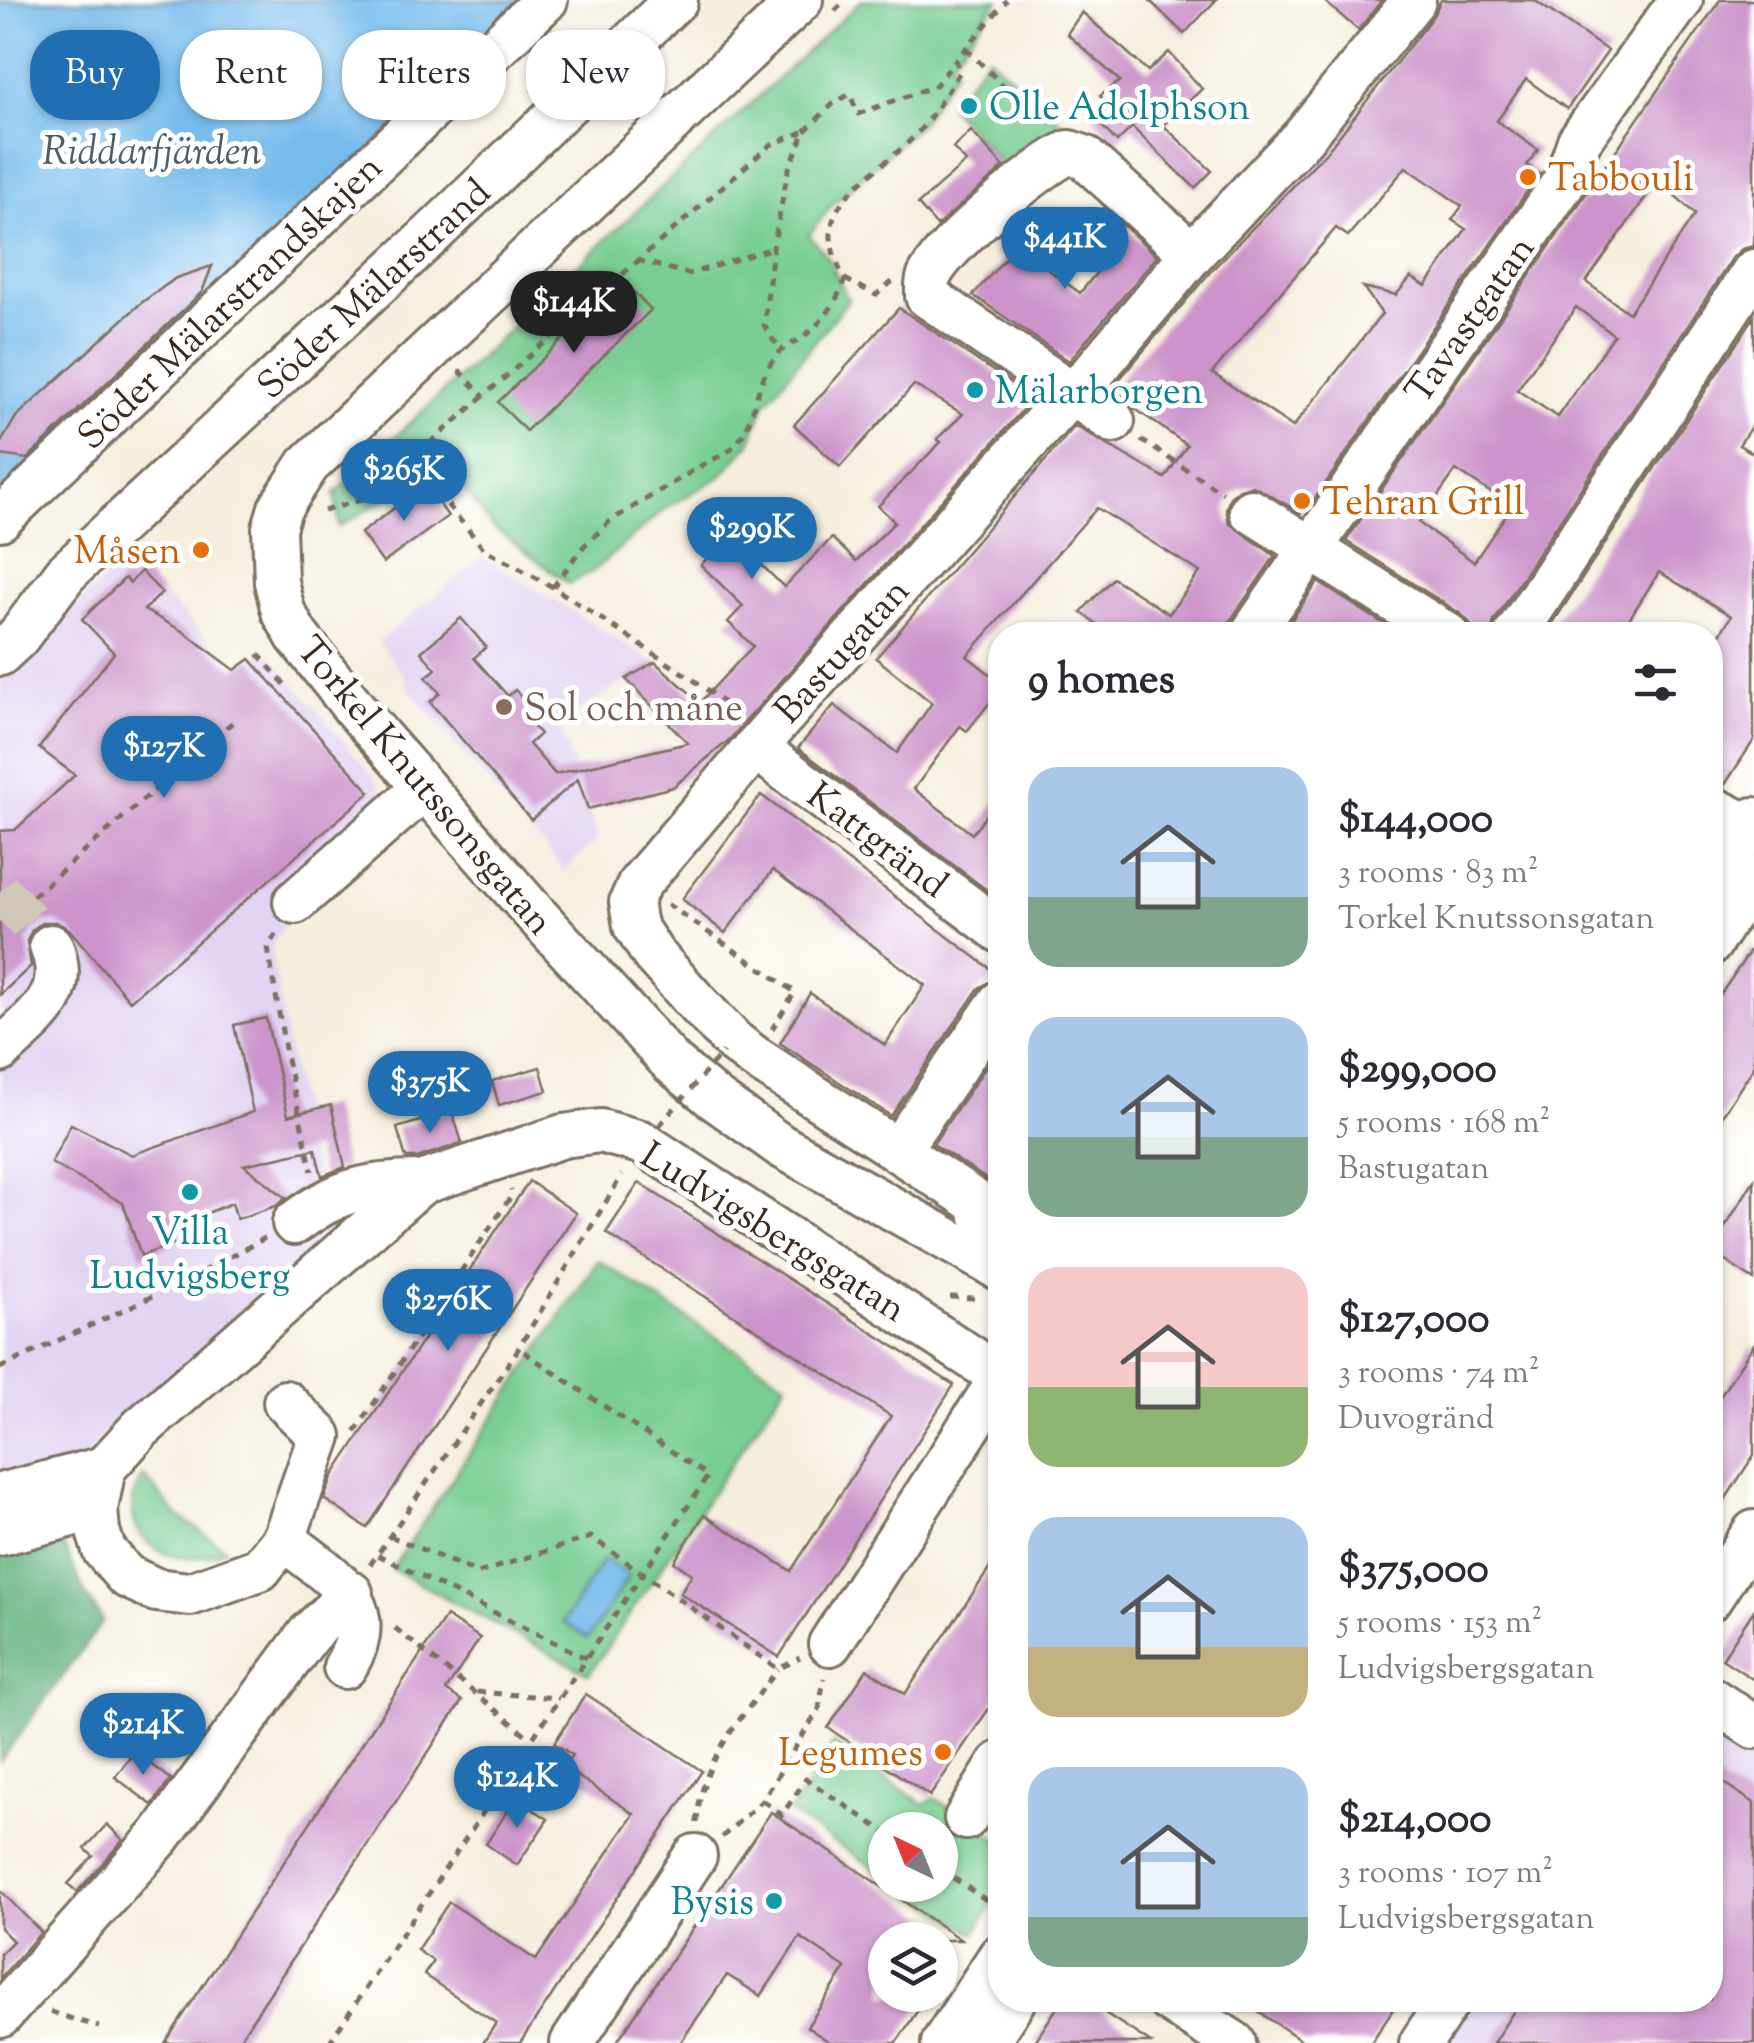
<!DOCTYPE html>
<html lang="en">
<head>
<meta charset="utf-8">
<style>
	body { margin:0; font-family:"Sorts Mill Goudy",serif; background:#f7f7f7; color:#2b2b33; height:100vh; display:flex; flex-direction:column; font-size:38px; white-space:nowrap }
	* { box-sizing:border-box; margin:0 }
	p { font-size:32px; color:#7c7c81 }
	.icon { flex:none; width:55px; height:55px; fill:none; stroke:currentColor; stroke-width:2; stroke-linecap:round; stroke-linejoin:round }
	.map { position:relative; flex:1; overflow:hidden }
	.sheet { position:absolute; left:988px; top:622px; width:735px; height:1390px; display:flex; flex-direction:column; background:#fff; border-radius:40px; box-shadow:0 2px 8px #0004 }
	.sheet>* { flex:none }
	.guide { position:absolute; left:30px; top:30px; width:808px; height:90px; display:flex; gap:20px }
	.needle { width:65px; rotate:317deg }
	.controls { position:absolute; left:868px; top:1812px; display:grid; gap:20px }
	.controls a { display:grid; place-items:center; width:90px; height:90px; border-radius:50%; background:#fff; box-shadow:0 2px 8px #0004; font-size:50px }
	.price { position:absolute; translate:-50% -85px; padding:0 22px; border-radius:35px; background:#1f6fb2; color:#fff; font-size:32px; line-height:65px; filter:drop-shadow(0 2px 5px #0008) }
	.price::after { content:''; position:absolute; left:50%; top:60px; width:30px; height:22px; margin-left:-15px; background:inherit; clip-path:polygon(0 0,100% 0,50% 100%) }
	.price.selected { background:#222; color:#fff }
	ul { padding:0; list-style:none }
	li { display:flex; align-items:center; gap:30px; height:250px; padding:0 40px }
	li span { display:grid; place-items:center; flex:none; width:280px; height:200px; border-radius:30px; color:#555 }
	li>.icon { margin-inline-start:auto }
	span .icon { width:120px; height:120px; fill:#fffc; stroke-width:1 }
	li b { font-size:42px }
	h2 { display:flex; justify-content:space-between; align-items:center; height:120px; padding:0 40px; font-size:42px }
	.tag { padding:0 35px; border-radius:40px; background:#fff; box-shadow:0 2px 8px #0004; font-size:35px; line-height:90px }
	.tag.selected { background:#1f6fb2; color:#fff }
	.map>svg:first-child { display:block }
</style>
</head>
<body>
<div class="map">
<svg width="1754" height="2043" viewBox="0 0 1754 2043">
	<rect width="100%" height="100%" fill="#fff"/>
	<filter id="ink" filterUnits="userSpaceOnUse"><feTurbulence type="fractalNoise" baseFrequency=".01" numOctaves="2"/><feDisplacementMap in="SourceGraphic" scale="20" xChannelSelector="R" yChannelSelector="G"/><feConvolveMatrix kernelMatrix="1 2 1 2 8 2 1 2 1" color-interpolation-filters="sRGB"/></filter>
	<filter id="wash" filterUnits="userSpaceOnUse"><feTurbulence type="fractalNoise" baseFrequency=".0048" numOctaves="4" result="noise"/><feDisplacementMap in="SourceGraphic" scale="40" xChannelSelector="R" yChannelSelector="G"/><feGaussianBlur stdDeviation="2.25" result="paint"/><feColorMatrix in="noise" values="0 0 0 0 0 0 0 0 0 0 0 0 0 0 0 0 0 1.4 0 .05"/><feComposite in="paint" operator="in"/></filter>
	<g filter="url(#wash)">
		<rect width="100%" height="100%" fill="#f6efde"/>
		<g fill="#e2d4f3">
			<path d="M 128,557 L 235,669 L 266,650 L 378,782 L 394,817 L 296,904 L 271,947 L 289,1055 L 320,1199 L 356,1208 L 96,1442 L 67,1496 L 64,1546 L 48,1541 L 0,1557 L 0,676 Z"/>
			<path d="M 482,557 L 655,662 L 559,724 L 598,839 L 564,870 L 409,690 L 405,676 L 378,642 Z"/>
			<path d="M 1710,1702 L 1754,1730 L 1754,2043 L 1427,2043 L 1455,2000 L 1710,2000 Z"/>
		</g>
		<g fill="#78ce93" stroke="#5a7c58" stroke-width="2.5">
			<path d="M 862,0 L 999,0 L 951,61 L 955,70 L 919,125 L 832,205 L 809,235 L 829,259 L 848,300 L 764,405 L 750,443 L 720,477 L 666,508 L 593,571 L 569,584 L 494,528 L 444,464 L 339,527 L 335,493 Z"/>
			<path d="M 988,56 L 1069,129 L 1013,176 L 949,106 Z"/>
			<path d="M 598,1260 L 786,1383 L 589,1674 L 392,1569 Z"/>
			<path d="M 143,1475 L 177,1515 L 226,1549 C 170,1578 107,1533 143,1475 Z"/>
			<path d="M 834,1744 L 924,1804 L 934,1798 L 1000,1841 L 1000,1891 L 975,1934 L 900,1885 L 940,1885 L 940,1830 L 885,1830 L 885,1875 L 789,1813 Z"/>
		</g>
		<path fill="#62b17d" stroke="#4e6e4e" stroke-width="2.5" d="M 48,1541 L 64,1546 L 85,1593 L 103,1621 L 0,1761 L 0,1557 Z"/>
		<g fill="#74bbec" stroke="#587285" stroke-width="2.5">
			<path d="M 0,0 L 529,0 L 0,500 Z"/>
			<path d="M 604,1559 L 629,1576 L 588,1639 L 563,1622 Z"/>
		</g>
		<g id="blocks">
			<g fill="#cc94cb" fill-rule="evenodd">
				<path d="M 1149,0 L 1216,0 L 1184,34 Z"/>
				<path d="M 1323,0 L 1382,0 L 1358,30 Z"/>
				<path d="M 1441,0 L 1534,0 L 1608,51 L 1567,109 L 1526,79 L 1497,121 L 1538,150 L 1527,165 L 1539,174 L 1307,510 L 1300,512 L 1253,486 L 1240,489 L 1230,497 L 1226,509 L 1229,523 L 1275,556 L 1230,621 L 1226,635 L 1111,635 L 1081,612 L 1113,578 L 1169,614 L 1200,572 L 1097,508 L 967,656 L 1000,682 L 1000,690 L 967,731 L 960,726 L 914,789 L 972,834 L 1000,797 L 1000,900 L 798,748 L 834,705 L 897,753 L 932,703 L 876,658 L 1075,426 L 1165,478 L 1187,445 L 1134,408 L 1113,387 L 1211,271 L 1329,149 L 1433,16 ZM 1406,167 L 1462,206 L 1452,220 L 1466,229 L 1426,286 L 1411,277 L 1396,295 L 1363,287 L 1382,314 L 1293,427 L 1212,373 L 1336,228 L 1348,236 Z"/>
				<path d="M 1720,0 L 1754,0 L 1754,246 L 1742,249 L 1733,257 L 1494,621 L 1490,635 L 1473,635 L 1470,623 L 1461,614 L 1346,541 ZM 1658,180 L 1695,214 L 1629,313 L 1586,282 ZM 1576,307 L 1614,335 L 1558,417 L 1517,390 ZM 1456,470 L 1502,500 L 1499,506 L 1508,512 L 1474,562 L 1419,523 Z"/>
				<path d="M 1082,12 L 1148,71 L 1169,52 L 1202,89 L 1163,125 L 1212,171 L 1195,188 L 1132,127 L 1117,142 L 1094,118 L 1107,106 L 1100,96 L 1120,81 L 1067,34 Z"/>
				<path d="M 971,131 L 1004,167 L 937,226 L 918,204 L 966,162 L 953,148 Z"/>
				<path d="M 1104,208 L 1157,256 L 1069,361 L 973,295 L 1016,246 L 1080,293 L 1122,241 L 1095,219 Z"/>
				<path d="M 212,266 L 202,292 L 27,459 L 0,455 L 0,444 L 16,417 L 141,303 L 176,278 Z"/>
				<path d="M 623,281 L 651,310 L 526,431 L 498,402 Z"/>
				<path d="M 899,308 L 1033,398 L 729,740 L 673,787 L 588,809 L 578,779 L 531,820 L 430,702 L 440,693 L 426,677 L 436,669 L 421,652 L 461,618 L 486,647 L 474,658 L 508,696 L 515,690 L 532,709 L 524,716 L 540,734 L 529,744 L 555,774 L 688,743 L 626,679 L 655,662 L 700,702 L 753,646 L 728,622 L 743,606 L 701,565 L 730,534 L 784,587 L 832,538 L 856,561 L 895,522 L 878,506 L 941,442 L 937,439 L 963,414 L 914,385 L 840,467 L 794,425 Z"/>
				<path d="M 1754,317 L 1754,422 L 1739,445 L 1754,454 L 1754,740 L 1724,786 L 1710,782 L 1710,707 L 1718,699 L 1724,679 L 1710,661 L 1710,651 L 1731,616 L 1659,572 L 1619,635 L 1545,635 Z"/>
				<path d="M 425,485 L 448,516 L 383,563 L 361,533 Z"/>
				<path d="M 141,571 L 162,593 L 144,610 L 184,632 L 235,670 L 250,659 L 370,792 L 130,1001 L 69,929 L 56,922 L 43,922 L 32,930 L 27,941 L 31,966 L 0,995 L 0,831 L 15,830 L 75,775 L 39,748 L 114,653 L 82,619 L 125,578 L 130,583 Z"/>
				<path d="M 1318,582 L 1401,635 L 1281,635 Z"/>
				<path d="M 761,795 L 1000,976 L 979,988 L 891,1116 L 780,1043 L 810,993 L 885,1045 L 925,985 L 773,870 L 725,933 L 682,899 Z"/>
				<path d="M 1754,945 L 1754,1067 L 1710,1134 L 1710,1010 Z"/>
				<path d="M 266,1018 L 288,1116 L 331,1105 L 345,1167 L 322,1176 L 315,1149 L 244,1165 L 286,1198 L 276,1206 L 237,1219 L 232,1203 L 168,1229 L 173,1244 L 141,1256 L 123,1203 L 51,1163 L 71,1124 L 132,1155 L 253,1112 L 234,1025 Z"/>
				<path d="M 1000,1046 L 1000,1188 L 933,1144 Z"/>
				<path d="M 461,1059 L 469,1084 L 430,1096 L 422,1070 Z"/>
				<path d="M 540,1067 L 547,1091 L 499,1105 L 492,1081 Z"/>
				<path d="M 452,1111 L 462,1143 L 417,1158 L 406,1158 L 397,1128 Z"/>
				<path d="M 1754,1180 L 1754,1280 L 1710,1251 Z"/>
				<path d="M 529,1181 L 576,1213 L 367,1528 L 324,1499 L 332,1477 Z"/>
				<path d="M 639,1183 L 954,1385 L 779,1657 L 680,1593 L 692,1574 L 674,1562 L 704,1515 L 791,1571 L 891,1416 L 606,1233 Z"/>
				<path d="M 1754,1344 L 1754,1455 L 1710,1523 L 1710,1412 Z"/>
				<path d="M 1000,1553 L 1000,1692 L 930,1796 L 828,1728 L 867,1669 L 905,1694 Z"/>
				<path d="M 1754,1610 L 1754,1680 L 1722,1659 Z"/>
				<path d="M 446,1616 L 480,1638 L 446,1690 L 462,1701 L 237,2043 L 165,2043 Z"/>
				<path d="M 586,1694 L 702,1771 L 520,2043 L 483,2043 L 496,2023 L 424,1975 L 433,1961 L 417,1950 L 449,1902 L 536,1960 L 634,1814 L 564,1767 L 572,1755 L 554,1743 Z"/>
				<path d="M 134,1752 L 171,1779 L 152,1805 L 115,1777 Z"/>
				<path d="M 1710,1774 L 1754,1803 L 1754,2043 L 1493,2043 L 1521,2000 L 1710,2000 Z"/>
				<path d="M 516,1798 L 548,1819 L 517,1865 L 486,1844 Z"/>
				<path d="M 771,1812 L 961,1940 L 885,1940 L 885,1995 L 928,1995 L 896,2043 L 831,2043 L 807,2027 L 846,1968 L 800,1937 L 761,1996 L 727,1975 L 680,2043 L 616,2043 Z"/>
				<path d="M 107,1824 L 123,1840 L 77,1892 L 68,1884 L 93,1856 L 85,1849 Z"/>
				<path d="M 0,1890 L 41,1932 L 0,1978 L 0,1954 L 13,1941 L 0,1928 Z"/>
				<path d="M 1062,2000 L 1085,2000 L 1151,2043 L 1034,2043 Z"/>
				<path d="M 1240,2000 L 1399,2000 L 1371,2043 L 1306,2043 Z"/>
			</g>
		</g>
	</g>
	<g filter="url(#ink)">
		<use href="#blocks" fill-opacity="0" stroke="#7c6f61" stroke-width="2.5"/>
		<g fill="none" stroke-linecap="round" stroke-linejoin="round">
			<path stroke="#d1c8b8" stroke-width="42" stroke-dasharray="42 21" stroke-linecap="butt" d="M 0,891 L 51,946"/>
			<g stroke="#7c6f61" stroke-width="48">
				<g id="minor">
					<path d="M 801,0 L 308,465 L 280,508 L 274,528 L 276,582 L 283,611 L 297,636 L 355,709 L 528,906 L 672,1063 L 715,1099 L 781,1146 L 1000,1269"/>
					<path d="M 1113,421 L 927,296 C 927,287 926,280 931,273 C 949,241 1036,169 1069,152 L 1084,157 L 1192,254"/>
					<path d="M 1251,511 L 1448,635"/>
					<path d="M 0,519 L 546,0"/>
					<path d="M 1251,635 L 1566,179 L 1579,141 L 1681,0"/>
					<path d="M 1515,635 L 1754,271"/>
					<path d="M 0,654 L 17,638 L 66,573 L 432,234 L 676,0"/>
					<path d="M 755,747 L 1000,931"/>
					<path d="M 1710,807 L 1754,829"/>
					<path d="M 1710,887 L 1754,819"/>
					<path d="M 295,902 L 424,788"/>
					<path d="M 1710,944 L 1754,877"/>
					<path d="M 0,1051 C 33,1019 72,996 51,946"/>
					<path d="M 899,1149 L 1000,1002"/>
					<path d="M 294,1223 C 337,1190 368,1183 421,1183"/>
					<path d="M 998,1268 L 978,1203 L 754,1057 L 734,1042 L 694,1000 L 653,954 L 635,926 L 631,902 L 639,884 L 765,736 L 1071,393 L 1090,376 L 1192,254 L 1303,137 L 1414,0"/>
					<path d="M 285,1402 L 320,1436 L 284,1539 L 260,1569 L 190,1594 L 156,1590 L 126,1576 L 104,1550 L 98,1531 L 96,1509 L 104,1468 L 141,1428 L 421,1183 L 563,1136 L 600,1131 L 641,1142 L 1000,1376"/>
					<path d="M 0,1495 L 104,1468"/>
					<path d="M 0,1534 L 96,1509"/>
					<path d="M 284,1539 C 328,1575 385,1602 345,1667"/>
					<path d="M 1710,1599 L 1754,1532"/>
					<path d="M 830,1644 L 1000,1379"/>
					<path d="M 1710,1698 L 1754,1727"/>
					<path d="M 966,1818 L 1000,1763"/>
					<path d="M 1168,2000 L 1234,2043"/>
					<path d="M 0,2016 L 160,1836 L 309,1634 L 351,1593"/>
					<path d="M 572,2043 L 695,1856"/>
					<path d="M 943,2043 L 1000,1956"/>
					<path d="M 986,2043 L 1014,2000"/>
					<path d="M 1421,2043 L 1449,2000"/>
				</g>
			</g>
			<g stroke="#7c6f61" stroke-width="5" stroke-dasharray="8 8" stroke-linecap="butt">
				<path d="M 835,11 L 846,0"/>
				<path d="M 966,49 L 1046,127"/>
				<path d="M 805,131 L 833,104 L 850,94 L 858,114 L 935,86 L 956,60"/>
				<path d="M 637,260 L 689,274 L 773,248"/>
				<path d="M 845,279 L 876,295 L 893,281"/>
				<path d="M 459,370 L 484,397"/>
				<path d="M 1141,440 L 1223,493"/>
				<path d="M 396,473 L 405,490 L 424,476 L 484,549 L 553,587 L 701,685 L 739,715"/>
				<path d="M 324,511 L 363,499 L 396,473 L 770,145 L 805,131 L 788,171 L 773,248 L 764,325 L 773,340 L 782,348"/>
				<path d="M 553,587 L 581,549 L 610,521 L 709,461 C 759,444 747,398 773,360 C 781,347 793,345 804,336 C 824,322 837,301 845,279 C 799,200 877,180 920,130 C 935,113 947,91 960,72 L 956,60 L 1007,0"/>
				<path d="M 258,654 L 286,686"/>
				<path d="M 33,896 L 234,721"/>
				<path d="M 667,904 L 795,992 L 772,1029"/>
				<path d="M 276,934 L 268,948 L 286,1055 L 312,1171"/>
				<path d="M 418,1280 L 440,1303"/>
				<path d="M 950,1297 L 974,1298"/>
				<path d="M 0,1368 L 187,1280 L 265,1238"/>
				<path d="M 355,1432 L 495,1220 L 512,1195 L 511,1190"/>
				<path d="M 390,1536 L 478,1573 L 591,1537 L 778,1669 L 800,1658"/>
				<path d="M 378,1555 L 586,1658"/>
				<path d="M 370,1565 L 515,1354 L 622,1175"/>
				<path d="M 395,1628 L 530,1738"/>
				<path d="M 477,1692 L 559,1698"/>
				<path d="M 763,1801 L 782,1815 L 806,1779 L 885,1832"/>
				<path d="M 697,1823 C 700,1760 742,1718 778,1669"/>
				<path d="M 722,1837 L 762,1801 L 819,1709 L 824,1678"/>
				<path d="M 940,1861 L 949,1846"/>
				<path d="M 940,1869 L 998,1908"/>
				<path d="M 50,2012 L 99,2027"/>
				<path d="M 329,2043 L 708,1476 L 518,1348"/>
			</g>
			<use href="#minor" stroke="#fff" stroke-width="42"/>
			<path stroke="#7c6f61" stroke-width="5" stroke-dasharray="8 8" stroke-linecap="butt" d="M 659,1126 L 723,1052"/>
		</g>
	</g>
	<g fill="#0f9aa8" stroke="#fff" stroke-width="4">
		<circle cx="969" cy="106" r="10"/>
		<circle cx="975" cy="390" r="10"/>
		<circle cx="190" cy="1192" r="10"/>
		<circle cx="774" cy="1901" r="10"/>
	</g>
	<g fill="#e8710a" stroke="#fff" stroke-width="4">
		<circle cx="1528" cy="177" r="10"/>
		<circle cx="1302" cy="501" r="10"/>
		<circle cx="201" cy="550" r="10"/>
		<circle cx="943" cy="1752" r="10"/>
	</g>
	<circle fill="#8d6e63" stroke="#fff" stroke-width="4" cx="504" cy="707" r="10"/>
	<g text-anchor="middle" stroke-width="10" stroke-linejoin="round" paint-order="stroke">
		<g font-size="38" fill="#0d838f" stroke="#fff" text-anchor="start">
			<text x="989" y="119">Olle Adolphson</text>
			<text x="995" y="403">Mälarborgen</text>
			<text x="190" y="1244" text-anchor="middle">Villa<tspan x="190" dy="44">Ludvigsberg</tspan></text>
			<text x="754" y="1914" text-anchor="end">Bysis</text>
		</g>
		<g font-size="38" fill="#c56008" stroke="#fff" text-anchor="start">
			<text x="1548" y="190">Tabbouli</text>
			<text x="1322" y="514">Tehran Grill</text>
			<text x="181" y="563" text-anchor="end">Måsen</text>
			<text x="923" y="1765" text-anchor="end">Legumes</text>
		</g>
		<g font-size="38" fill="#3b2a1e" stroke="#fff">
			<text transform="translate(373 288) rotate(-43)" y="13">Söder Mälarstrand</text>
			<text transform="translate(229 301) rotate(-44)" y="13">Söder Mälarstrandskajen</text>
			<text transform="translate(1469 319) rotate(-55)" y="13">Tavastgatan</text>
			<text transform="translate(841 650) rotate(-48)" y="13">Bastugatan</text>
			<text transform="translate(426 785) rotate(50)" y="13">Torkel Knutssonsgatan</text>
			<text transform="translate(878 839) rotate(37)" y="13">Kattgränd</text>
			<text transform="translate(774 1231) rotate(32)" y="13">Ludvigsbergsgatan</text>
		</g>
		<g font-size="38" fill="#785e54" stroke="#fff" text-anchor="start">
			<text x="524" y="720">Sol och måne</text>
		</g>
		<g font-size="40" font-style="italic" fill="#4f5d66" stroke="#fff">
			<text x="152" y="164">Riddarfjärden</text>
		</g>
	</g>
</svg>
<div class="controls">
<a><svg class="needle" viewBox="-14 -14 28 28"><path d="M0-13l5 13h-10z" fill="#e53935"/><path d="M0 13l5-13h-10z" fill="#7c7c81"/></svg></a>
<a><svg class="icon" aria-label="layers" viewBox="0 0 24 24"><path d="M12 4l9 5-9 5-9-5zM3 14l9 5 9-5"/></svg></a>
</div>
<b class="price" style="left:1065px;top:292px">$441K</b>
<b class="price selected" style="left:574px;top:356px">$144K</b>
<b class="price" style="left:404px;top:524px">$265K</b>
<b class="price" style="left:752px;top:582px">$299K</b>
<b class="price" style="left:164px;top:801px">$127K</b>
<b class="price" style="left:430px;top:1136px">$375K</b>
<b class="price" style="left:448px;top:1354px">$276K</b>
<b class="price" style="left:143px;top:1778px">$214K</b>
<b class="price" style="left:517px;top:1831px">$124K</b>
<div class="guide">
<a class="tag selected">Buy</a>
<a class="tag">Rent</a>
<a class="tag">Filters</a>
<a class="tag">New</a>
</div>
<section class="sheet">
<h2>9 homes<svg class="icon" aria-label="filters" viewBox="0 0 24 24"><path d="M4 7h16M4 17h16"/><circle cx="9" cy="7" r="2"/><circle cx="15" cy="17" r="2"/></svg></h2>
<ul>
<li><span style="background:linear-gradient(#a9c7e8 65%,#7fa58c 0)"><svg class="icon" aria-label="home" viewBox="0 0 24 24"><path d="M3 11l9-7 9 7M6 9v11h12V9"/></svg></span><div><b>$144,000</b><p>3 rooms · 83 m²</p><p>Torkel Knutssonsgatan</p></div></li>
<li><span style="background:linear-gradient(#a9c7e8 60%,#7fa58c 0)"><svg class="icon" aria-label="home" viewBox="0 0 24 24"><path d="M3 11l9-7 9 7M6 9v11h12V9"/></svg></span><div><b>$299,000</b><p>5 rooms · 168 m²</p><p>Bastugatan</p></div></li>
<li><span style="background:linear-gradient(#f6c9c9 60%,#8fb573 0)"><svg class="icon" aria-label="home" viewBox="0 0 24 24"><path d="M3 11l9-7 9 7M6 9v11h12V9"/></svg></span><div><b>$127,000</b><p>3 rooms · 74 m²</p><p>Duvogränd</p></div></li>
<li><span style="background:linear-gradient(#a9c7e8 65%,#c2b280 0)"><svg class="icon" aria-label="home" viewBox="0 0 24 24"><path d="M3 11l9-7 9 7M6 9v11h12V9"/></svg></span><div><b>$375,000</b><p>5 rooms · 153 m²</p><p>Ludvigsbergsgatan</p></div></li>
<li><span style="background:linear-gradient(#a9c7e8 75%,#7fa58c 0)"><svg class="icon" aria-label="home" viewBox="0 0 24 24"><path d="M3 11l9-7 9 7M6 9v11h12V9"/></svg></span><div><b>$214,000</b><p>3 rooms · 107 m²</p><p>Ludvigsbergsgatan</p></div></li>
</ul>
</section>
</div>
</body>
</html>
